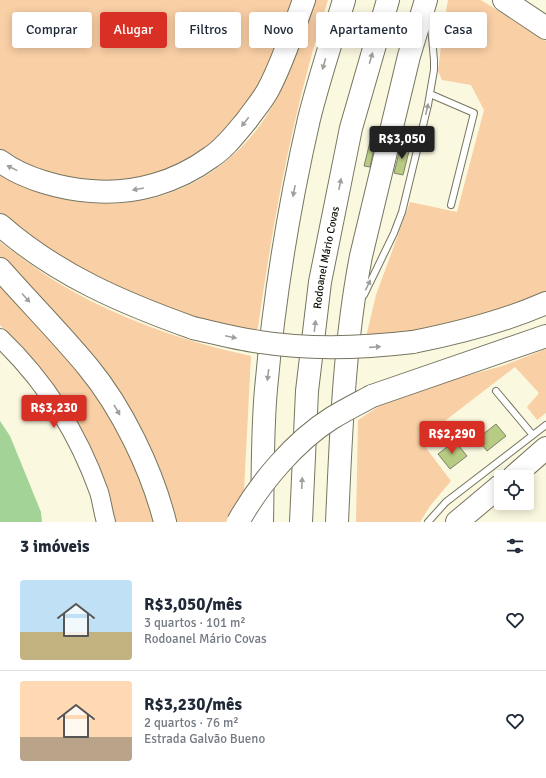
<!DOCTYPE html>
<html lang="pt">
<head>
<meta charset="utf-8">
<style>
	body { margin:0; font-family:Signika,sans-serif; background:#f6f6f7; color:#1f2937; height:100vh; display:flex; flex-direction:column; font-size:15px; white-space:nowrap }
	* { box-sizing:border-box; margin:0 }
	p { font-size:13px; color:#747a83 }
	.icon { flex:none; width:22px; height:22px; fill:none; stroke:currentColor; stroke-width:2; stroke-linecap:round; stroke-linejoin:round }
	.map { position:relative; height:522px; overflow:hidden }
	.panel { display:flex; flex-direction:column; background:#fff; flex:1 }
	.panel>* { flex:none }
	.top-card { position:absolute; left:12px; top:12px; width:522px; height:36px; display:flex; gap:8px }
	.tools { position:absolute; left:494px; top:470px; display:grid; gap:8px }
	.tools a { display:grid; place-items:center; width:40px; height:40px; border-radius:4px; background:#fff; box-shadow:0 2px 10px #0003; font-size:20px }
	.price { position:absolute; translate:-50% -34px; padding:0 9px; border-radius:4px; background:#d93025; color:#fff; font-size:13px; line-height:26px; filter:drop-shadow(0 1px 2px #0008) }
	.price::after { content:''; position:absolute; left:50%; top:24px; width:12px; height:9px; margin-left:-6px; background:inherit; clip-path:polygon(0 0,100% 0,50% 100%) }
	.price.selected { background:#222; color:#fff }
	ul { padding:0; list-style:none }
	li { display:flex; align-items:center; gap:12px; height:100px; padding:0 20px }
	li+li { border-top:1px solid #e0e1e3 }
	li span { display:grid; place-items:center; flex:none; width:112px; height:80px; border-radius:4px; color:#555 }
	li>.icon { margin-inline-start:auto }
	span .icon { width:48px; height:48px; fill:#fffc; stroke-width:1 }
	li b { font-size:17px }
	h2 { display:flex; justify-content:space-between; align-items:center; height:48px; padding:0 20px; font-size:17px }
	.tag { padding:0 14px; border-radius:4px; background:#fff; box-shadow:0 2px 10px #0003; font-size:14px; line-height:36px }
	.tag.selected { background:#d93025; color:#fff }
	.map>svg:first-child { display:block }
</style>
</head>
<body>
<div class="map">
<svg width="546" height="522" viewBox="0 0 546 522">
	<rect width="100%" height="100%" fill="#fbf8e0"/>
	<g fill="#f9cfa5">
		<path d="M 0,0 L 297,0 L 284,37 L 236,127 L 150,184 L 77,187 L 0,154 Z"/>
		<path d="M 315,0 L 328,0 C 293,109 273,221 257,334 L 209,325 L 99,284 L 0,218 L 0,172 C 91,230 208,207 267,115 C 289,79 301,39 315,0 Z"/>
		<path d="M 448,0 L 481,0 L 546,41 L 546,295 L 528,302 L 411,335 L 366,337 L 376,295 L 410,202 L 457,212 L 484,110 L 471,85 L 442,80 L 438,71 L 444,22 Z"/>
		<path d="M 0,242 C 18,255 36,269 55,281 C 116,318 182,341 251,356 L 244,491 L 226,522 L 173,522 L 155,469 L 0,260 Z"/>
		<path d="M 0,282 C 37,326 79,368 109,417 C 129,450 142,486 156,522 L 114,522 L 33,360 L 0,325 Z"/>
		<path d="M 546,349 L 546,413 L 537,420 L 527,407 L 539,393 L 515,367 L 420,440 L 451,481 L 430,506 L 420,522 L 356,522 L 358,420 L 384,403 L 437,384 L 502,366 Z"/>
	</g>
	<path fill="#a3d397" d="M 0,421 L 10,436 L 41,512 L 42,522 L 0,522 Z"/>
	<g fill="#b7cb83" stroke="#7c826d">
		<path d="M 371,138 L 376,139 L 370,167 L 364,166 Z"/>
		<path d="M 401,145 L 410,147 L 403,175 L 394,173 Z"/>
		<path d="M 496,424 L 506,436 L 487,451 L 477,439 Z"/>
		<path d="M 455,441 L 467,456 L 450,469 L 438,454 Z"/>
	</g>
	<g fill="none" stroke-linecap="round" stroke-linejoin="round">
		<g stroke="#777560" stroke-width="8">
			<g id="service">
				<path d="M 430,94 L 474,113 L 451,205"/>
				<path d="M 364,295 L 394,233 L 402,212 L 428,105 L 434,70 L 434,60 L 430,15"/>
				<path d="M 496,391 L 532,434"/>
				<path d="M 428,522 L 446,502 L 546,425"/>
			</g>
		</g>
		<g stroke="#777560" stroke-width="20">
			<path id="secondary" d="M 0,338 C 45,381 78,433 99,492 C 102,502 103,512 106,522"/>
		</g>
		<g stroke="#777560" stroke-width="24">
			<g id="motorway">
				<path d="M 504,0 L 546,28"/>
				<path d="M 0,161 C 24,179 62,189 91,191 C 134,195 177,182 211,157 C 225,148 236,133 247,120 C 254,110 262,101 268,90 C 283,62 293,30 304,0"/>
				<path d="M 0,225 C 57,275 123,303 193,328"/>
				<path d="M 0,269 C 29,302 60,333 88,367 C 122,408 152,470 165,522"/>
				<path d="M 413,342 C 458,333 503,322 546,303"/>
				<path d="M 372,396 L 546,336"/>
				<path d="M 514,476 L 546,448"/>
				<path d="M 262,522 C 263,478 262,433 266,389 C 274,300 289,206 309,119 C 319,79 332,40 344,0"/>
				<path id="s1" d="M 301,522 L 307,391 L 320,282 L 351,128 L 388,0"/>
				<path d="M 337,522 C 341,433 344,344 361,256 L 409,56 L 426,0"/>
				<path d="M 457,522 L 500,486"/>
			</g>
		</g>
		<use href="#service" stroke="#fff" stroke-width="6"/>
		<use href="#secondary" stroke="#fff" stroke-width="18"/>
		<use href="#motorway" stroke="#fff" stroke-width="22"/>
		<g stroke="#777560" stroke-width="24" stroke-linecap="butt">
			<g id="motorway-bridge">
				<path d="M 193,328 C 215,333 237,339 260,342 C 311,350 362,348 413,342"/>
				<path d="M 238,522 C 259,484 295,441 332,418 C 345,410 359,403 372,396"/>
			</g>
		</g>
		<use href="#motorway-bridge" stroke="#fff" stroke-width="22"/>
	</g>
	<defs><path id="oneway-solid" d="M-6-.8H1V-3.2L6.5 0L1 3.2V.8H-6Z"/></defs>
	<g fill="#9f9f9c">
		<use href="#oneway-solid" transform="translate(371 58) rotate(-74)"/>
		<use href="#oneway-solid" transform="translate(324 64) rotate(106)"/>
		<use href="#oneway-solid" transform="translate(427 109) rotate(-77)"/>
		<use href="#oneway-solid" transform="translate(245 122) rotate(128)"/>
		<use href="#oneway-solid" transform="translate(12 168) rotate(-154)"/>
		<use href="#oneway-solid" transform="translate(340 184) rotate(-79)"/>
		<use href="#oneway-solid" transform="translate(138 189) rotate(170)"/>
		<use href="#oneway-solid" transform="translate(294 191) rotate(101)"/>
		<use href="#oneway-solid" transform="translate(368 285) rotate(-64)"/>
		<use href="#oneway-solid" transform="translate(26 298) rotate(48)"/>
		<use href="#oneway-solid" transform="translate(315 326) rotate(-83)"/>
		<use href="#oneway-solid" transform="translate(231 337) rotate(12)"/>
		<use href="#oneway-solid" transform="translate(375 347) rotate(-4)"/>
		<use href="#oneway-solid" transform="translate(268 375) rotate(97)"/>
		<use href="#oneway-solid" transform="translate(117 410) rotate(60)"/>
		<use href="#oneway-solid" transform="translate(302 483) rotate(-88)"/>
	</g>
	<g text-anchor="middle" stroke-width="3" stroke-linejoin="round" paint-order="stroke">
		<g font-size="11" fill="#100f07" stroke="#fbf8e0">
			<text dy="4" stroke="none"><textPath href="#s1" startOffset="266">Rodoanel Mário Covas</textPath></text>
		</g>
	</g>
</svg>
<div class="tools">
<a><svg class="icon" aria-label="locate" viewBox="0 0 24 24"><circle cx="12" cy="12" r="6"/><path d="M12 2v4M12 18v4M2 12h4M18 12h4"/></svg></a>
</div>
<b class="price selected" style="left:402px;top:160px">R$3,050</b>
<b class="price" style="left:54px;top:429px">R$3,230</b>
<b class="price" style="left:452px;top:455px">R$2,290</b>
<div class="top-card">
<a class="tag">Comprar</a>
<a class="tag selected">Alugar</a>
<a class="tag">Filtros</a>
<a class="tag">Novo</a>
<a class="tag">Apartamento</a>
<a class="tag">Casa</a>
</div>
</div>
<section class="panel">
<h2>3 imóveis<svg class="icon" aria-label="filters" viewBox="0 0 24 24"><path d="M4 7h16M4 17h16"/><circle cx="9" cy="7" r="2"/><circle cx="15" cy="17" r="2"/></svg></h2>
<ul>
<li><span style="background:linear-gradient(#bfe0f5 65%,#c2b280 0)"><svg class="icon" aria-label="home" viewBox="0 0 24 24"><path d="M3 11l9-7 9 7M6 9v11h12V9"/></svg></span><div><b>R$3,050/mês</b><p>3 quartos · 101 m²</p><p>Rodoanel Mário Covas</p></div><svg class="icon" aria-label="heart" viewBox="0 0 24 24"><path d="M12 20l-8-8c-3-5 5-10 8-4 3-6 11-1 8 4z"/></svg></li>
<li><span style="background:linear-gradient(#ffd9b3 70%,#b9a48a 0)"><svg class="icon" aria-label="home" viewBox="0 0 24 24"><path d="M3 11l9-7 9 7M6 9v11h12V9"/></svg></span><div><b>R$3,230/mês</b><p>2 quartos · 76 m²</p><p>Estrada Galvão Bueno</p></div><svg class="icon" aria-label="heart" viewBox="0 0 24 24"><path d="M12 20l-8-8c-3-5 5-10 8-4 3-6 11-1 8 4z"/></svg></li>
</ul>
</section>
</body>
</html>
